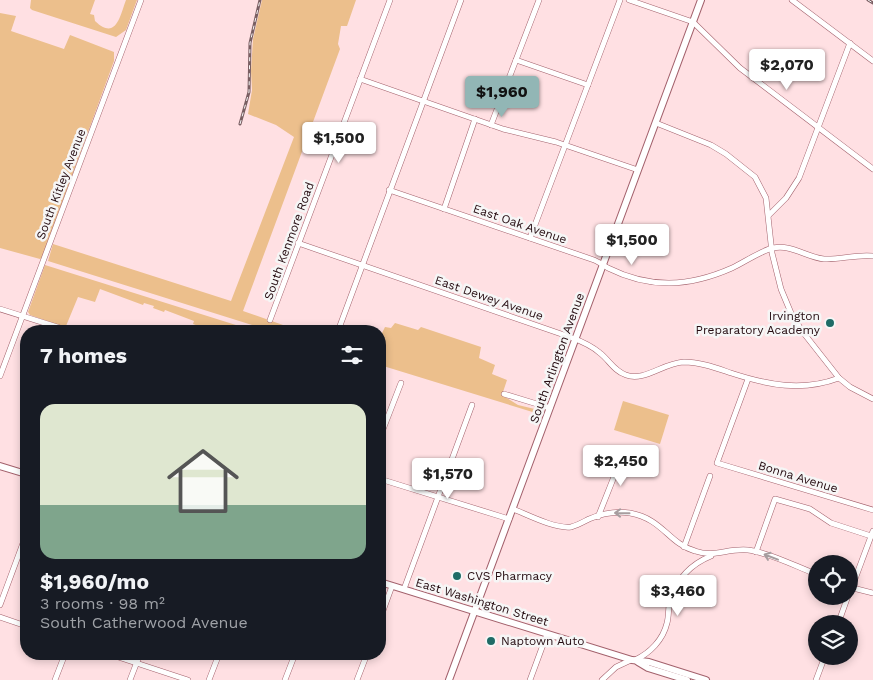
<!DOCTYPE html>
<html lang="en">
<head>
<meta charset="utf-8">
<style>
	body { margin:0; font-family:"Work Sans",sans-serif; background:#242831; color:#f1f3f6; height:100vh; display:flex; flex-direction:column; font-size:19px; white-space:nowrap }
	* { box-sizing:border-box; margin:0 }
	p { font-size:16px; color:#9ea1a6 }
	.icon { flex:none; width:28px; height:28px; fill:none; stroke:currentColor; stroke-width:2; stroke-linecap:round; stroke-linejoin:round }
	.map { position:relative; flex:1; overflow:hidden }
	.side { position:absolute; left:20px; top:325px; width:366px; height:335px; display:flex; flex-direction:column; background:#171b24; border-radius:20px; box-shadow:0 2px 8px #0003 }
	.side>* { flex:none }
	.tools { position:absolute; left:808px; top:555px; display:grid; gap:10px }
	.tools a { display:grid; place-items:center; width:50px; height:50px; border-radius:50%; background:#171b24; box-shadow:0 2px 8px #0003; font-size:25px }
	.price { position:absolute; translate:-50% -42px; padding:0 11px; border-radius:5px; background:#fff; color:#222; font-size:16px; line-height:32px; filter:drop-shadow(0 1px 2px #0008) }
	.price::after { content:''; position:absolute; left:50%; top:30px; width:15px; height:11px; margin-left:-8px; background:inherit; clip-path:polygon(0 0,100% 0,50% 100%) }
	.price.current { background:#92b6b5; color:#111 }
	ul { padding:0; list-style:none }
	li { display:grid; align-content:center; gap:10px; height:265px; padding:0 20px }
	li+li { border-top:1px solid #363941 }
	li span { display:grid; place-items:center; height:155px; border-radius:15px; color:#555 }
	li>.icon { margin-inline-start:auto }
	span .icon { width:90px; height:90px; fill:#fffc; stroke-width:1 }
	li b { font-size:21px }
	h2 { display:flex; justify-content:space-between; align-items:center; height:60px; padding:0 20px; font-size:21px }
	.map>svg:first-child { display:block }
</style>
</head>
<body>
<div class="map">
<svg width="873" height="680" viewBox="0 0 873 680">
	<rect width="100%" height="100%" fill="#ffe0e3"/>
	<g fill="#ecbf8c">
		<path d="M 31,0 L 95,0 L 90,14 L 94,15 L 95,21 C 116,41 120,16 126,0 L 137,0 L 126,30 L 116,37 L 32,10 L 30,8 Z"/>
		<path d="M 262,0 L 356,0 L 347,26 L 341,26 L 338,44 L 340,49 L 243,311 L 300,331 L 271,331 L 48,261 L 53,244 L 231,301 L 294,137 L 276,125 L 248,114 L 252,90 L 251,71 L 253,39 Z"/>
		<path d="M 0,13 L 16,16 L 11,31 L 64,49 L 70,35 L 114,52 L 114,61 L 42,258 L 40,259 L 0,248 Z"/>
		<path d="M 45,265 L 255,331 L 212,331 L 193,324 L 194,321 L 165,310 L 164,312 L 153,308 L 154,306 L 144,303 L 143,305 L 100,289 L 95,302 L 78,297 L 66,326 L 64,327 L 30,315 L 28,312 Z"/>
		<path d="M 395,323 L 418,330 L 421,327 L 481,347 L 479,358 L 495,365 L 492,374 L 507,380 L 502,395 L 518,405 L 543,411 L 539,414 L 380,365 L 380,337 L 385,327 L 391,328 Z"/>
		<path d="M 623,401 L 669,415 L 660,444 L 614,430 Z"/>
	</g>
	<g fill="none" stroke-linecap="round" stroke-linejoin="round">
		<g stroke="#a3616c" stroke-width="6">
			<g id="minor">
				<path d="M 629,0 L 693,22 L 740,68 L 873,169"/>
				<path d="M 792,0 L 873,61"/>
				<path d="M 516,60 L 588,85"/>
				<path d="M 360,79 L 503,129 L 556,142 L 638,170"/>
				<path d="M 656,123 L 711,145 L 726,154 L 755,177 L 766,198 L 772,253 L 781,289 L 791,313 L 802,331 L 839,378 L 850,387 L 873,399"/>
				<path d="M 491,125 L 539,0"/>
				<path d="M 389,190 L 594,260 C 599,262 603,265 608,268 C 650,289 689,287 732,268 C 743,263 762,250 773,248 C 791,244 806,257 824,259 C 840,260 856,254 873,256"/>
				<path d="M 444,209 L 475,119"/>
				<path d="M 769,215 L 786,198 L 799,178 L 850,43"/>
				<path d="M 530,238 L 620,0"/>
				<path d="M 298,243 L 570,337 C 581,341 592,346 600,353 C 609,360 614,371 626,375 C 644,382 663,363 684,362 C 700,362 716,368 731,373 C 768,385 802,392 839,378"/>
				<path d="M 0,309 L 70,331"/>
				<path d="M 270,320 L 390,0"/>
				<path d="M 338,331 L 461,0"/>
				<path d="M 0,376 L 141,0"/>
				<path d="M 748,379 L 717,463 L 873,510"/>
				<path d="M 504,394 L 550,408"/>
				<path d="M 380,437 L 401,383"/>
				<path d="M 380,479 L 509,519"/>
				<path d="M 513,509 C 528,515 555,529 571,527 C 578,525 583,522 589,519 C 601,514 616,511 630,513 C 663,519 668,543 695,551 C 715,558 727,548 748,550 C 770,553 795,566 816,574"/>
				<path d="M 598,517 L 625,449"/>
				<path d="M 684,547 L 710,476"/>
				<path d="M 756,552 L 775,499 L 810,509 L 831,523 L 871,536"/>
				<path d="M 849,587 L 873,593"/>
				<path d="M 404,589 L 472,405"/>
				<path d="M 849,595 L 873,531"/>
				<path d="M 0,605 L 26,535"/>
				<path d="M 0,617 L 26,626"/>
				<path d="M 380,619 L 392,586"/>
				<path d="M 838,624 L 848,596"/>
				<path d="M 109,654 L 188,680"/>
				<path d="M 635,660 C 650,653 663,640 667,623 C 669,616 668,608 670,600 C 677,579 691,564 711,556"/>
				<path d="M 55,680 L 65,654"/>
				<path d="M 130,680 L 140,654"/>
				<path d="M 209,680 L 219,654"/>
				<path d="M 285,680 L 295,654"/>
				<path d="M 357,680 L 367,654"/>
				<path d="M 530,680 L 547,634"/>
				<path d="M 602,680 L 616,667 L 631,660"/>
				<path d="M 816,680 L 825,656"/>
			</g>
		</g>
		<g stroke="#a3616c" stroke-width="8">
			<g id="major">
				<path d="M 0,466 L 26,474"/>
				<path d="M 380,582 L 632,660 L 649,662 L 706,680"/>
				<path d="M 638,662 L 648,668 L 687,680"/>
				<path d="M 449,680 L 701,0"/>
			</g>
		</g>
		<use href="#minor" stroke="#fff" stroke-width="5"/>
		<use href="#major" stroke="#fff" stroke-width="6"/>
		<g stroke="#795e62" stroke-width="3">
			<g id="rail">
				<path d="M 868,0 L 873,3"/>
				<path d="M 240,124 L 249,92 L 250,43 L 260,0"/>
			</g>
		</g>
		<use href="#rail" stroke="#f6f6f6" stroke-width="1" stroke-dasharray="4" stroke-linecap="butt"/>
	</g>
	<defs><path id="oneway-shaft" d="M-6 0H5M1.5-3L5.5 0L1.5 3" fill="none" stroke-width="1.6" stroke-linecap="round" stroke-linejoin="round" transform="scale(1.25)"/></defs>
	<g stroke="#a79d9f">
		<use href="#oneway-shaft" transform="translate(622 513) rotate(-179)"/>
		<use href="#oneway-shaft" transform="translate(771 557) rotate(-159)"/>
	</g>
	<g fill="#1f6b66" stroke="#f6f6f6" stroke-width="2">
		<circle cx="830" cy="323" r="5"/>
		<circle cx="457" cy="576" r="5"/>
		<circle cx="491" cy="641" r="5"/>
	</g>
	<g text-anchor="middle" stroke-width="5" stroke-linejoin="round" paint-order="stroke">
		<g font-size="12" fill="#240b10" stroke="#f6f6f6">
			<text transform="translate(61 184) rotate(-69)" y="4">South Kitley Avenue</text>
			<text transform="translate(520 224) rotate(19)" y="4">East Oak Avenue</text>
			<text transform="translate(289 241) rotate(-70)" y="4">South Kenmore Road</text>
			<text transform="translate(489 298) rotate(19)" y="4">East Dewey Avenue</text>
			<text transform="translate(557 358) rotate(-70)" y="4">South Arlington Avenue</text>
			<text transform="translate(798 477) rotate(17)" y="4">Bonna Avenue</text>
			<text transform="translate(482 602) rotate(17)" y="4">East Washington Street</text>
		</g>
		<g font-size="12" fill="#240b10" stroke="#f6f6f6" text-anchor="start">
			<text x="820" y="320" text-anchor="end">Irvington<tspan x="820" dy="14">Preparatory Academy</tspan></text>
			<text x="467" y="580">CVS Pharmacy</text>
			<text x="501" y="645">Naptown Auto</text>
		</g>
	</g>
</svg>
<div class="tools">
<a><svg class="icon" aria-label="locate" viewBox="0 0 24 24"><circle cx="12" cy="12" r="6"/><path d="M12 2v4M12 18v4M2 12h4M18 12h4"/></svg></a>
<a><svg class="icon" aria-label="layers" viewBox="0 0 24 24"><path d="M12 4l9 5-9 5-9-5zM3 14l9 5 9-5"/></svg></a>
</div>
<b class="price" style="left:787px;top:91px">$2,070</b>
<b class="price current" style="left:502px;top:118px">$1,960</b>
<b class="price" style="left:339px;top:164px">$1,500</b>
<b class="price" style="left:632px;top:266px">$1,500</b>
<b class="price" style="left:621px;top:487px">$2,450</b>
<b class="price" style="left:448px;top:500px">$1,570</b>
<b class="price" style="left:678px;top:617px">$3,460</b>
<section class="side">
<h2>7 homes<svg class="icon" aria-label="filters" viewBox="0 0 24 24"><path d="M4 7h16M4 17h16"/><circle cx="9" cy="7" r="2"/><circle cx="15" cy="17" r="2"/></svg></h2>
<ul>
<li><span style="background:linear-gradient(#dfe7d0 65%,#7fa58c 0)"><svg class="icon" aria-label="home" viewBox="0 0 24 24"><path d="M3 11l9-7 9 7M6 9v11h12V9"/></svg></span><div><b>$1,960/mo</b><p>3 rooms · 98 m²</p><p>South Catherwood Avenue</p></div></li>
</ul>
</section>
</div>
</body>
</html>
